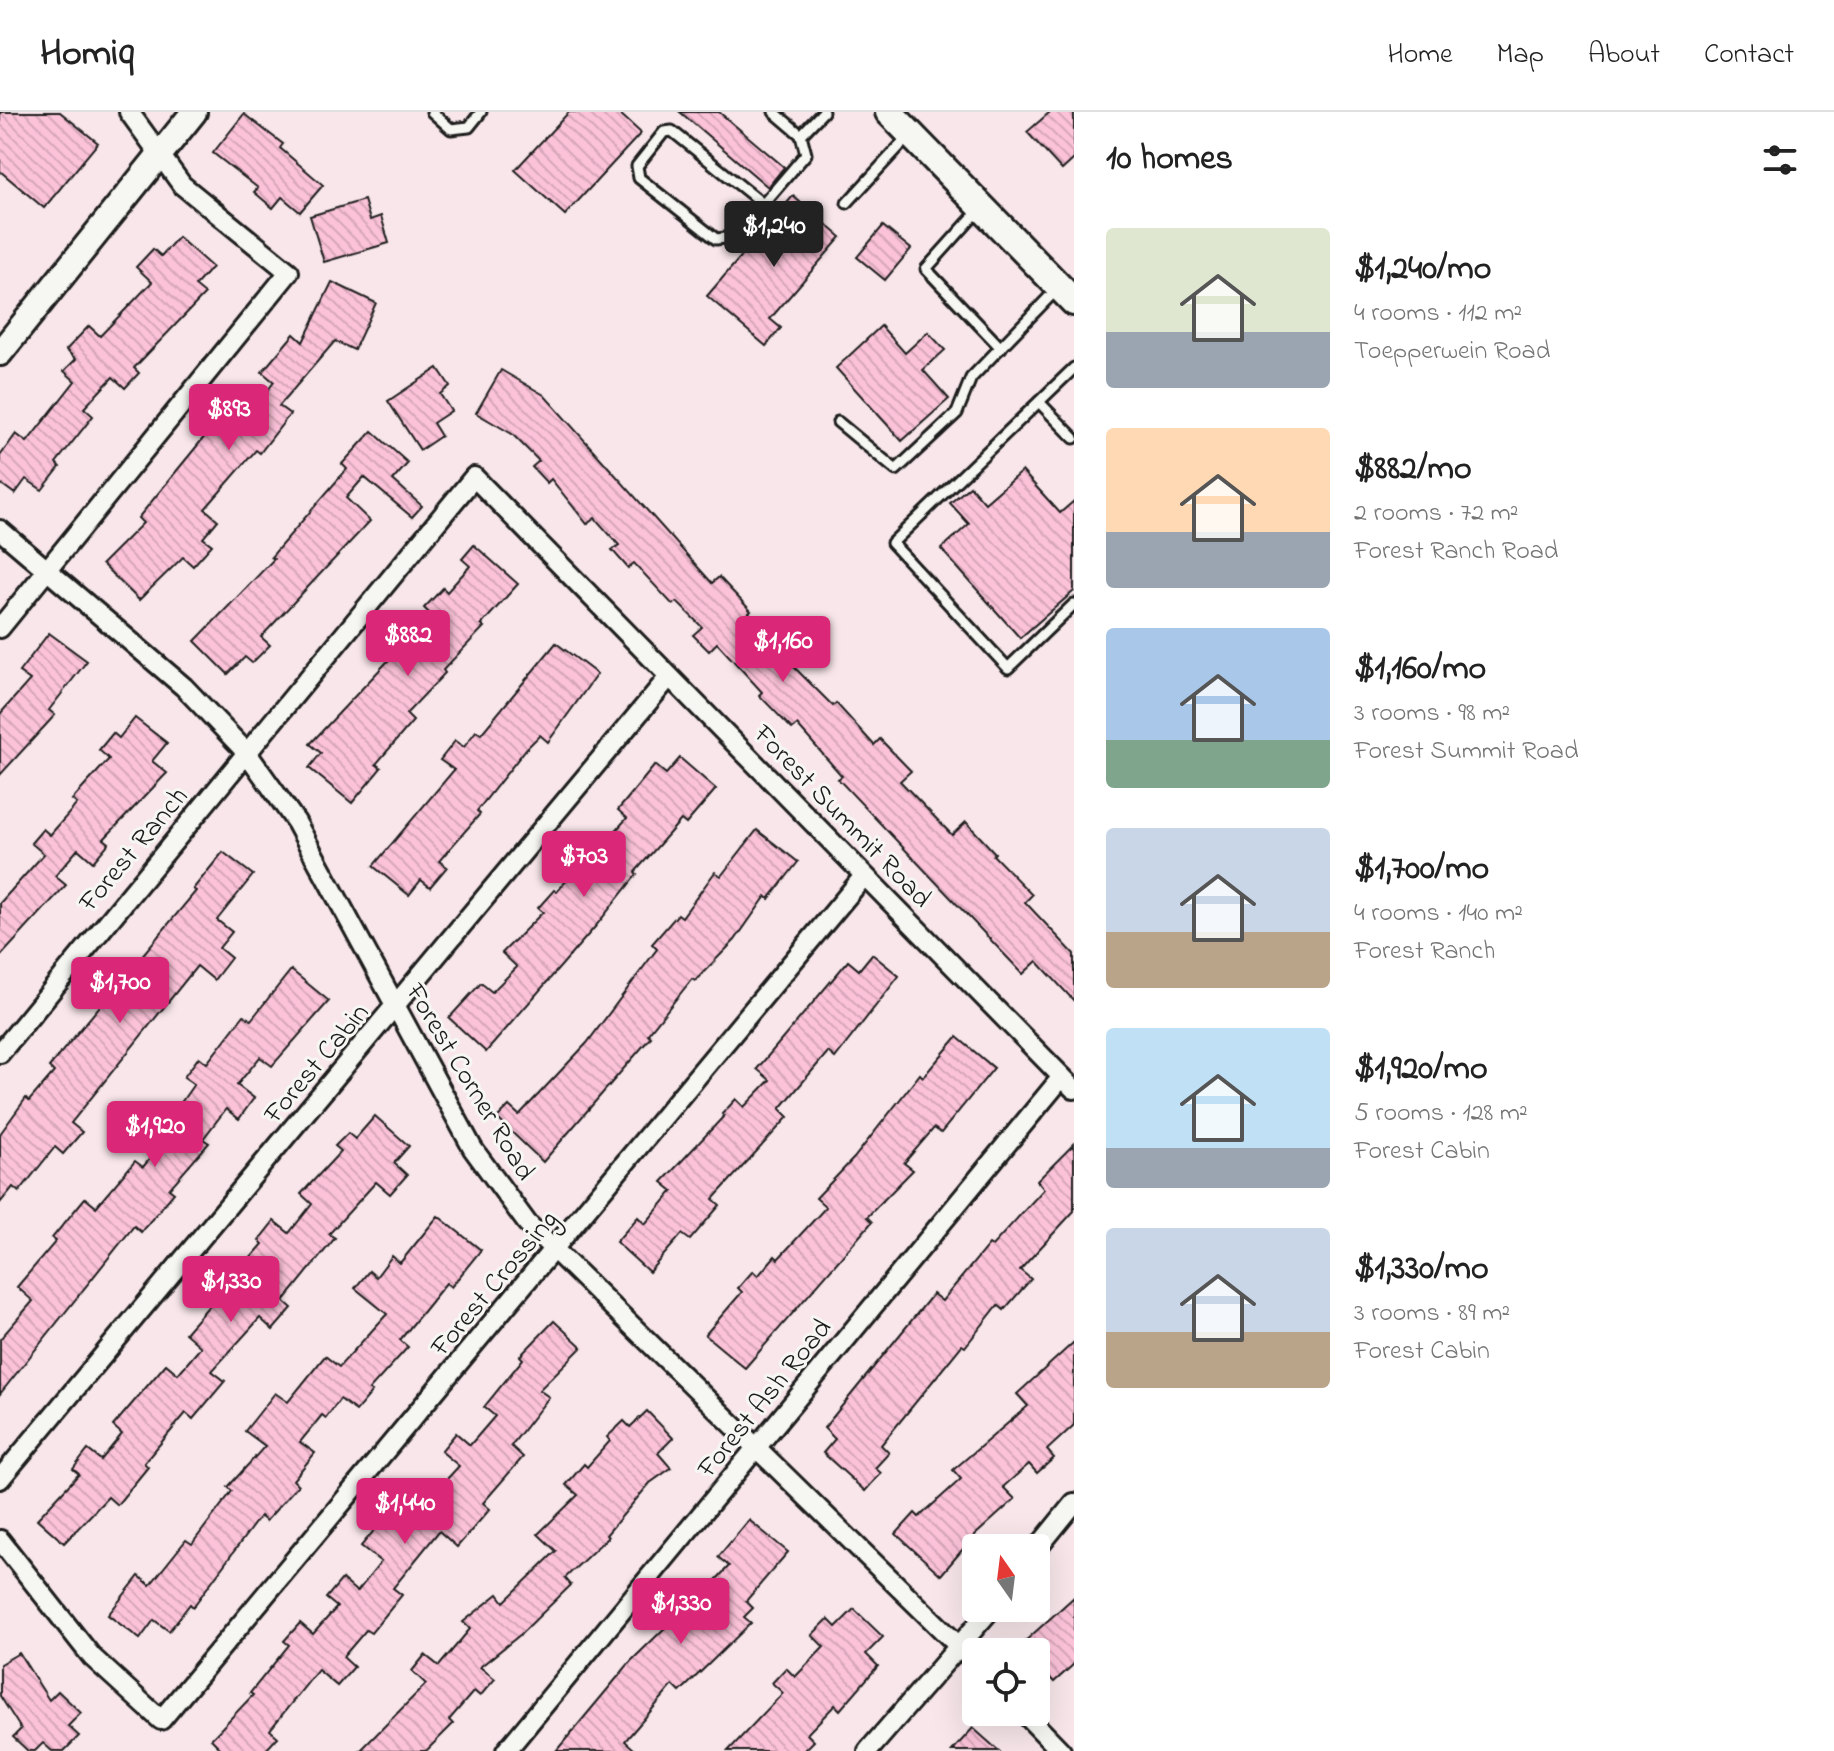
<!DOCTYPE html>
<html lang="en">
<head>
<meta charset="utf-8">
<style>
	body { margin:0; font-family:"Indie Flower",sans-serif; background:#f2f2f2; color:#222; height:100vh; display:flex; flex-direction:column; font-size:30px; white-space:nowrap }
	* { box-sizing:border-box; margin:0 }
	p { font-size:26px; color:#767676 }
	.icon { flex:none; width:44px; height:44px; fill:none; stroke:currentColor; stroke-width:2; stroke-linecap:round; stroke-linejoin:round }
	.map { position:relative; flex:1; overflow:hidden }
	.panel { display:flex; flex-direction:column; background:#fff; width:760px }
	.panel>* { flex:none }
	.needle { width:52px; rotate:346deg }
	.fabs { position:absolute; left:962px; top:1422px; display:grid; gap:16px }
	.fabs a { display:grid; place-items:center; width:88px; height:88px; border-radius:8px; background:#fff; box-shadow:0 8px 32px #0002; font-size:40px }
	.price { position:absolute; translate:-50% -68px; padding:0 18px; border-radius:8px; background:#db2777; color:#fff; font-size:26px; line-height:52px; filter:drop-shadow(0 2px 4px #0008) }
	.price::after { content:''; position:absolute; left:50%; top:48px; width:24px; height:18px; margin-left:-12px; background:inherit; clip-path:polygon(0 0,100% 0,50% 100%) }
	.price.on { background:#222; color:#fff }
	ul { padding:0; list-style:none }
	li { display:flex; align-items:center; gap:24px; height:200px; padding:0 32px }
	li span { display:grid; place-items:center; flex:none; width:224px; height:160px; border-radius:8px; color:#555 }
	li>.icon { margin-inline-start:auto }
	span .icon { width:96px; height:96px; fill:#fffc; stroke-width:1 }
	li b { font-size:34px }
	h2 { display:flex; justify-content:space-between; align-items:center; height:96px; padding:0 32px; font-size:34px }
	header { display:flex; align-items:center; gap:48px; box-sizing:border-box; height:112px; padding:0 40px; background:#fff; border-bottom:2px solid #e0e0e0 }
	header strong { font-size:38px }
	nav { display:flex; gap:44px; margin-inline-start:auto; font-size:28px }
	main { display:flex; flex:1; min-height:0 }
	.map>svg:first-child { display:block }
</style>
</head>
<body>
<header>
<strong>Homiq</strong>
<nav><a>Home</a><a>Map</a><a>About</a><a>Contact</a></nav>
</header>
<main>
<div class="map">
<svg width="1074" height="1639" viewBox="0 0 1074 1639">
	<defs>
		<pattern id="building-back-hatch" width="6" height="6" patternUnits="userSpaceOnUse" patternTransform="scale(2)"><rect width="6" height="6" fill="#fbc2d8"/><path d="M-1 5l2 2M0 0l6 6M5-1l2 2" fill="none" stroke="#d7a6b9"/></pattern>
	</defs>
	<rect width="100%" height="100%" fill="#f8e6ea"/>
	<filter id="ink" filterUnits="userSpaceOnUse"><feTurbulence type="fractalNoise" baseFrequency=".0125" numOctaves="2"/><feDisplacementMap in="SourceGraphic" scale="16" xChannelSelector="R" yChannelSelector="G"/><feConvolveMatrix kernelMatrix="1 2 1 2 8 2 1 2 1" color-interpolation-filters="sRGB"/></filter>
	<g filter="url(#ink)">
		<g fill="url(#building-back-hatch)" stroke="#1c1c1c" stroke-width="2">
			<path d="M 0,0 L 60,0 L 98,31 L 44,96 L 0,59 Z"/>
			<path d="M 569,0 L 618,0 L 641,21 L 565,103 L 515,58 Z"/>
			<path d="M 680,0 L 719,0 L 784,55 L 768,75 Z"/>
			<path d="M 1050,0 L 1074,0 L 1074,47 L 1062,58 L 1027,20 Z"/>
			<path d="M 244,2 L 283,32 L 280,36 L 323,73 L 300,100 L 282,85 L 273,96 L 254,80 L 258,76 L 213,41 Z"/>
			<path d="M 793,84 L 841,125 L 770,207 L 781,216 L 766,234 L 707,184 Z"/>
			<path d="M 364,88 L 370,108 L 381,104 L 389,131 L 324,150 L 310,104 Z"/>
			<path d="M 883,114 L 911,137 L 885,168 L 857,145 Z"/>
			<path d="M 178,125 L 212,155 L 195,174 L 205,182 L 134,256 L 139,261 L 125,276 L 113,265 L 84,296 L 93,304 L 56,351 L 60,355 L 42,378 L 26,367 L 15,382 L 0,371 L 0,344 L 16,322 L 27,330 L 75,269 L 64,259 L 76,247 L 66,238 L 89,214 L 100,224 L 152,170 L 136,155 L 153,137 L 161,144 Z"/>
			<path d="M 332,170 L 376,191 L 354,238 L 335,229 L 279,294 L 290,302 L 260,341 L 256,338 L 205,397 L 218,408 L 203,426 L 212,433 L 193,454 L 183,445 L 139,488 L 102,452 L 143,411 L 138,406 L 233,290 L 249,303 L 274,270 L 262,260 L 294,222 L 303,230 Z"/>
			<path d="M 881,214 L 905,241 L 928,220 L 945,238 L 923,258 L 949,287 L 902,329 L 836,256 Z"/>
			<path d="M 438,256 L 450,274 L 440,282 L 451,299 L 433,311 L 441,324 L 420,338 L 388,289 Z"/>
			<path d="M 501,258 L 544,283 L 712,471 L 719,465 L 751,499 L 746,504 L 792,553 L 833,594 L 836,591 L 874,633 L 880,627 L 911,659 L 900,669 L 952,723 L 966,710 L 995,741 L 993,743 L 1032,783 L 1025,790 L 1074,842 L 1074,889 L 1037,849 L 1023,862 L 838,667 L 842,664 L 797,613 L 792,617 L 759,583 L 762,580 L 717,531 L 709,539 L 693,523 L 702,515 L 677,490 L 673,493 L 634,451 L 628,456 L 612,438 L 619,433 L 595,406 L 587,412 L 551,367 L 547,371 L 532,355 L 539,349 L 512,322 L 476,301 Z"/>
			<path d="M 372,319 L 408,351 L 393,368 L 422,394 L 412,405 L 364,365 L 346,386 L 370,409 L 261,525 L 270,533 L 252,551 L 245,545 L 228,562 L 195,529 L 274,447 L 271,445 L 347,357 L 342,352 Z"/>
			<path d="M 1022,359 L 1060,401 L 1074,389 L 1074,479 L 1020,526 L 941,437 L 969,412 L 950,391 L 970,374 L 985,391 Z"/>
			<path d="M 474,433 L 518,472 L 481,513 L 484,515 L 443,558 L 445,561 L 406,602 L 413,609 L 376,652 L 381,656 L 352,691 L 309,656 L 321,641 L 310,632 L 431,503 L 424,496 L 443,476 L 447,480 L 470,454 L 462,447 Z"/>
			<path d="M 49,521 L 87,549 L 49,598 L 55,603 L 0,663 L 0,602 L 30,568 L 19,560 Z"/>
			<path d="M 556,531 L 597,562 L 548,630 L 540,623 L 526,637 L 477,699 L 480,702 L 439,749 L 447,755 L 430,775 L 421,768 L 409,783 L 373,754 L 454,658 L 440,648 L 455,629 L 464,635 L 476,619 L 481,622 Z"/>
			<path d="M 135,606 L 167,631 L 152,649 L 167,661 L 104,727 L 109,731 L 93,750 L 78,737 L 55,764 L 66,773 L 0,845 L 0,791 L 44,742 L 31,731 L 43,717 L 50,723 L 77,692 L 72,688 L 109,647 L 99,638 L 113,621 L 119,626 Z"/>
			<path d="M 680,646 L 716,677 L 686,712 L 681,708 L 635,760 L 637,762 L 595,815 L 486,940 L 449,906 L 481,871 L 492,880 L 517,855 L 502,841 L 543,800 L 538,796 L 554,778 L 557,780 L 598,730 L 602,734 L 627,706 L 618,698 L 655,653 L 666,662 Z"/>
			<path d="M 757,718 L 798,750 L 769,787 L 766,784 L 735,828 L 695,869 L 692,867 L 648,922 L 651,925 L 543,1050 L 497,1006 L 509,994 L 519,1003 L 587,931 L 657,837 L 652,832 L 678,802 L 682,805 L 715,760 L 721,764 Z"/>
			<path d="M 223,740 L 253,763 L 217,808 L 232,820 L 219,836 L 231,846 L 214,868 L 197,854 L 71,1011 L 82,1020 L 63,1042 L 55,1035 L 19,1080 L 13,1075 L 0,1091 L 0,1022 L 26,986 L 29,989 L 54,960 L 49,955 L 196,779 L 193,777 Z"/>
			<path d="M 872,842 L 899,864 L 835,946 L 828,940 L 780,997 L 788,1005 L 713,1087 L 720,1093 L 690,1128 L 682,1122 L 649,1160 L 616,1130 L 638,1105 L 645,1112 L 673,1079 L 662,1070 L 724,1004 L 722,1002 L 736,987 L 744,995 L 770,968 L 757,957 L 848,849 L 859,858 Z"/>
			<path d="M 291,858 L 329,889 L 272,954 L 260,945 L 237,973 L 254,986 L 239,1007 L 226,997 L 203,1027 L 209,1031 L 169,1077 L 174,1081 L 141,1120 L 134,1114 L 0,1282 L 0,1227 L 33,1189 L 17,1175 L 56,1129 L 52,1126 L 85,1086 L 96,1095 L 135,1049 L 143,1055 L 170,1022 L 163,1016 L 194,972 L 184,965 L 199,945 L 207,951 L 244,903 L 251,908 Z"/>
			<path d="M 957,925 L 994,956 L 941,1021 L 934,1016 L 904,1051 L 913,1058 L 867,1105 L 872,1110 L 745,1256 L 705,1223 L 742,1180 L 738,1176 L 753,1159 L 758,1164 L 775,1144 L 778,1147 L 826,1095 L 816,1086 L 854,1046 L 920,962 L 923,965 Z"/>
			<path d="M 375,1004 L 409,1034 L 394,1051 L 407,1063 L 390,1082 L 376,1070 L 329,1122 L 335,1126 L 284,1189 L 292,1196 L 273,1218 L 260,1206 L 212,1259 L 225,1269 L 193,1307 L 186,1301 L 144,1351 L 148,1355 L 117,1393 L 108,1385 L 64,1431 L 37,1407 L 79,1362 L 73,1357 L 88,1338 L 101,1348 L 122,1322 L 113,1314 L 166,1252 L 178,1262 L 201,1235 L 185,1221 L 263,1132 L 259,1128 L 274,1109 L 289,1121 L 312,1092 L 301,1082 L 341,1039 L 335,1034 L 348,1021 L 355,1027 Z"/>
			<path d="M 1074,1032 L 1074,1099 L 1020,1158 L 1031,1167 L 1004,1198 L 998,1193 L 965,1235 L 962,1233 L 881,1333 L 889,1341 L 875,1356 L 881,1361 L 865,1379 L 823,1341 L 835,1327 L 824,1316 L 933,1182 L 942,1189 L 989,1132 L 992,1134 L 1044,1077 L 1037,1069 Z"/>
			<path d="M 438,1104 L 481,1138 L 451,1175 L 446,1171 L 400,1228 L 408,1235 L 369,1278 L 372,1280 L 356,1299 L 340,1287 L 326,1306 L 322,1303 L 300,1330 L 315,1341 L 293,1368 L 298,1373 L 266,1409 L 260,1404 L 193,1495 L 190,1492 L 169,1519 L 154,1508 L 140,1527 L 108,1503 L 139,1464 L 150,1473 L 186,1428 L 192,1432 L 232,1379 L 228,1375 L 265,1334 L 245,1319 L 275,1281 L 288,1290 L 325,1244 L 339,1255 L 387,1202 L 355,1176 L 369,1159 L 376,1165 L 392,1144 L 400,1151 Z"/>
			<path d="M 554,1209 L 582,1235 L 539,1278 L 549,1285 L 511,1334 L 523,1345 L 483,1391 L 490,1397 L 457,1435 L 439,1419 L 393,1476 L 402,1483 L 371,1521 L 366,1518 L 343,1545 L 354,1555 L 337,1574 L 318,1558 L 270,1618 L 278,1625 L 265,1639 L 223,1639 L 211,1627 L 253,1583 L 250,1581 L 289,1533 L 284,1529 L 300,1511 L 313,1522 L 337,1495 L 326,1486 L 342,1467 L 357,1480 L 381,1450 L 361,1434 L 393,1396 L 396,1399 L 421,1372 L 433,1382 L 459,1354 L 441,1339 L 456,1321 L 470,1333 L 495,1304 L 484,1295 L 523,1247 L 520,1244 Z"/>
			<path d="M 1074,1230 L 1074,1313 L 1047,1338 L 1054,1346 L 1037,1361 L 1029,1352 L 1003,1375 L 1015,1387 L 974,1424 L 941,1463 L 896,1422 L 915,1401 L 919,1405 L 961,1367 L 953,1358 L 1028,1294 L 1017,1282 Z"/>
			<path d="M 647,1299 L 673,1326 L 658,1341 L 671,1356 L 650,1371 L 606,1423 L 608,1425 L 565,1466 L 571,1473 L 521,1522 L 480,1555 L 495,1567 L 480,1584 L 474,1579 L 449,1608 L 453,1612 L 426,1639 L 360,1639 L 426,1572 L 412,1559 L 425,1543 L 439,1554 L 470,1517 L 463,1510 L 498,1482 L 504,1490 L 556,1439 L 538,1422 L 578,1383 L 566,1373 L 584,1352 L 587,1355 L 610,1329 L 607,1325 L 624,1309 L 630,1315 Z"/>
			<path d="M 749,1408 L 788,1440 L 746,1489 L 753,1496 L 744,1505 L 751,1511 L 680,1580 L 673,1573 L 625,1629 L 636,1639 L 556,1639 L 631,1549 L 675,1506 L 678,1509 L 729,1454 L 718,1445 Z"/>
			<path d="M 1074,1485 L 1074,1552 L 1054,1570 L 1036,1551 L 1036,1540 L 1013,1540 Z"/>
			<path d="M 854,1497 L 883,1525 L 866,1542 L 878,1554 L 840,1598 L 835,1593 L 807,1622 L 814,1629 L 804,1639 L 728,1639 L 783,1581 L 772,1571 L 786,1556 L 795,1565 L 824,1535 L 812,1523 L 828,1507 L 836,1515 Z"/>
			<path d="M 19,1541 L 49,1588 L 58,1579 L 81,1601 L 68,1614 L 79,1624 L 64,1639 L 52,1639 L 43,1631 L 35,1639 L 28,1639 L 13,1625 L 21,1617 L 0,1584 L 0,1552 Z"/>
			<path d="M 973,1616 L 999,1639 L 952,1639 Z"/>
		</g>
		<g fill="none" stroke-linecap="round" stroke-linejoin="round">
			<g stroke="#1c1c1c" stroke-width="15">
				<g id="service">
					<path d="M 432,0 L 451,17 L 469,15 L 481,0"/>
					<path d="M 774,0 L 801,23"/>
					<path d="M 847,91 L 908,25"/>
					<path d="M 763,92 L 672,19 L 664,20 L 637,54 L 639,66 L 716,127 L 735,125 L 806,42 L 801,23 L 823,0"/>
					<path d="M 979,98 L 926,157 L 1001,236"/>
					<path d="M 1074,256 L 892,431 L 1008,556 L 1074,492"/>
					<path d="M 1039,290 L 1074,326"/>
					<path d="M 838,310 L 896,358 L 957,301 L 971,266 L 1057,177"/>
				</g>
			</g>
			<g stroke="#1c1c1c" stroke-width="24">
				<g id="minor">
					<path d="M 0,418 L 184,575 L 247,641 L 296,710 L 473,1037 L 527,1111 L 976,1551"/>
					<path d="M 0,516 L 289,160 L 182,73 L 129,0"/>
					<path d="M 0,941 L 474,365 L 1074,977"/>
					<path d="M 0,1367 L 669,565"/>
					<path d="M 0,1428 L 92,1545 L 161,1608 L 864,764"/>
					<path d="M 1036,1438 L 1074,1391"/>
					<path d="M 1023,1600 L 1061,1639"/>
					<path d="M 506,1639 L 1062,965"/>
					<path d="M 868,1639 L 992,1496"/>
				</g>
			</g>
			<g stroke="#1c1c1c" stroke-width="30">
				<path id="tertiary" d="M 0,241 L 194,0"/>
			</g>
			<g stroke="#1c1c1c" stroke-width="32">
				<path id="secondary" d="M 889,0 L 1074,190"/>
			</g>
			<use href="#service" stroke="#f6f6f2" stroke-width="9"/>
			<use href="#minor" stroke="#f6f6f2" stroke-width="18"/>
			<use href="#tertiary" stroke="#f6f6f2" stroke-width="24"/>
			<use href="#secondary" stroke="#f6f6f2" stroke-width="26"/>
		</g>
	</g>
	<g text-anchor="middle" stroke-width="6" stroke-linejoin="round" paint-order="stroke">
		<g font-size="28" fill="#1c1c1c" stroke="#f6f6f2">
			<text transform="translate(844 703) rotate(46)" y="10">Forest Summit Road</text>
			<text transform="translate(132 736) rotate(-50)" y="10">Forest Ranch</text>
			<text transform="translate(315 950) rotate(-50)" y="10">Forest Cabin</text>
			<text transform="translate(472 969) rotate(59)" y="10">Forest Corner Road</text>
			<text transform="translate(493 1170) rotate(-50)" y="10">Forest Crossing</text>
			<text transform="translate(763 1285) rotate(-51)" y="10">Forest Ash Road</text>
		</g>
	</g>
</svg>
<div class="fabs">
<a><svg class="needle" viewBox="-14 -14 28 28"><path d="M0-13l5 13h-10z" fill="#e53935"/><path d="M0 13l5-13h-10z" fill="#767676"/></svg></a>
<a><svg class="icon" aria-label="locate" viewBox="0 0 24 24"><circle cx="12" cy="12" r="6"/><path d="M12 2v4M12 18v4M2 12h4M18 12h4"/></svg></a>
</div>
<b class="price on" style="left:774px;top:157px">$1,240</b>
<b class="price" style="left:229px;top:340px">$893</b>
<b class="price" style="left:408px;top:566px">$882</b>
<b class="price" style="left:783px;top:572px">$1,160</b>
<b class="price" style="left:584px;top:787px">$703</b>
<b class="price" style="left:120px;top:913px">$1,700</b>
<b class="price" style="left:155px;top:1057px">$1,920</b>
<b class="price" style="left:231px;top:1212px">$1,330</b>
<b class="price" style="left:405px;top:1434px">$1,440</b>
<b class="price" style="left:681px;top:1534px">$1,330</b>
</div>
<section class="panel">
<h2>10 homes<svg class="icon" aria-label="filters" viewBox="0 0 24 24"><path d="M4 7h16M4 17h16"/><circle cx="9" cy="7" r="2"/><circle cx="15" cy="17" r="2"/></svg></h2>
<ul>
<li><span style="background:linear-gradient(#dfe7d0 65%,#9aa5b1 0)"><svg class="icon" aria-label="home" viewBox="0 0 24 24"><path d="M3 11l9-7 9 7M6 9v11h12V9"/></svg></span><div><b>$1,240/mo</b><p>4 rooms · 112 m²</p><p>Toepperwein Road</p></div></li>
<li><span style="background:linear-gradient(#ffd9b3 65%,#9aa5b1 0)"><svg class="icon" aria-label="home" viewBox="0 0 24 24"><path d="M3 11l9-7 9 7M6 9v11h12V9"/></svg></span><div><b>$882/mo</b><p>2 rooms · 72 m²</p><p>Forest Ranch Road</p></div></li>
<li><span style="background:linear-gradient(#a9c7e8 70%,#7fa58c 0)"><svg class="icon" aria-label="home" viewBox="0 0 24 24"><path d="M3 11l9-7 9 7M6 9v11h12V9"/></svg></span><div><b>$1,160/mo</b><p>3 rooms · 98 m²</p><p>Forest Summit Road</p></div></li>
<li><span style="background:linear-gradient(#c9d6e8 65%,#b9a48a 0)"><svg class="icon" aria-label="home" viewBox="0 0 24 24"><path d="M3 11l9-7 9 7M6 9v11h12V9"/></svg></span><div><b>$1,700/mo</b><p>4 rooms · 140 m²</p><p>Forest Ranch</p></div></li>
<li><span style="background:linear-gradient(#bfe0f5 75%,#9aa5b1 0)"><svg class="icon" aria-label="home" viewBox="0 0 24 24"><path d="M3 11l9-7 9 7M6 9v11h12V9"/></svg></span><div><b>$1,920/mo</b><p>5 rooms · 128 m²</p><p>Forest Cabin</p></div></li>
<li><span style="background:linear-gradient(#c9d6e8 65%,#b9a48a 0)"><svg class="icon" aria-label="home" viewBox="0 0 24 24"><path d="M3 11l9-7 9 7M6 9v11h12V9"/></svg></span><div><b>$1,330/mo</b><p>3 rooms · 89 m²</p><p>Forest Cabin</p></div></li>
</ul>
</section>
</main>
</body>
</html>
